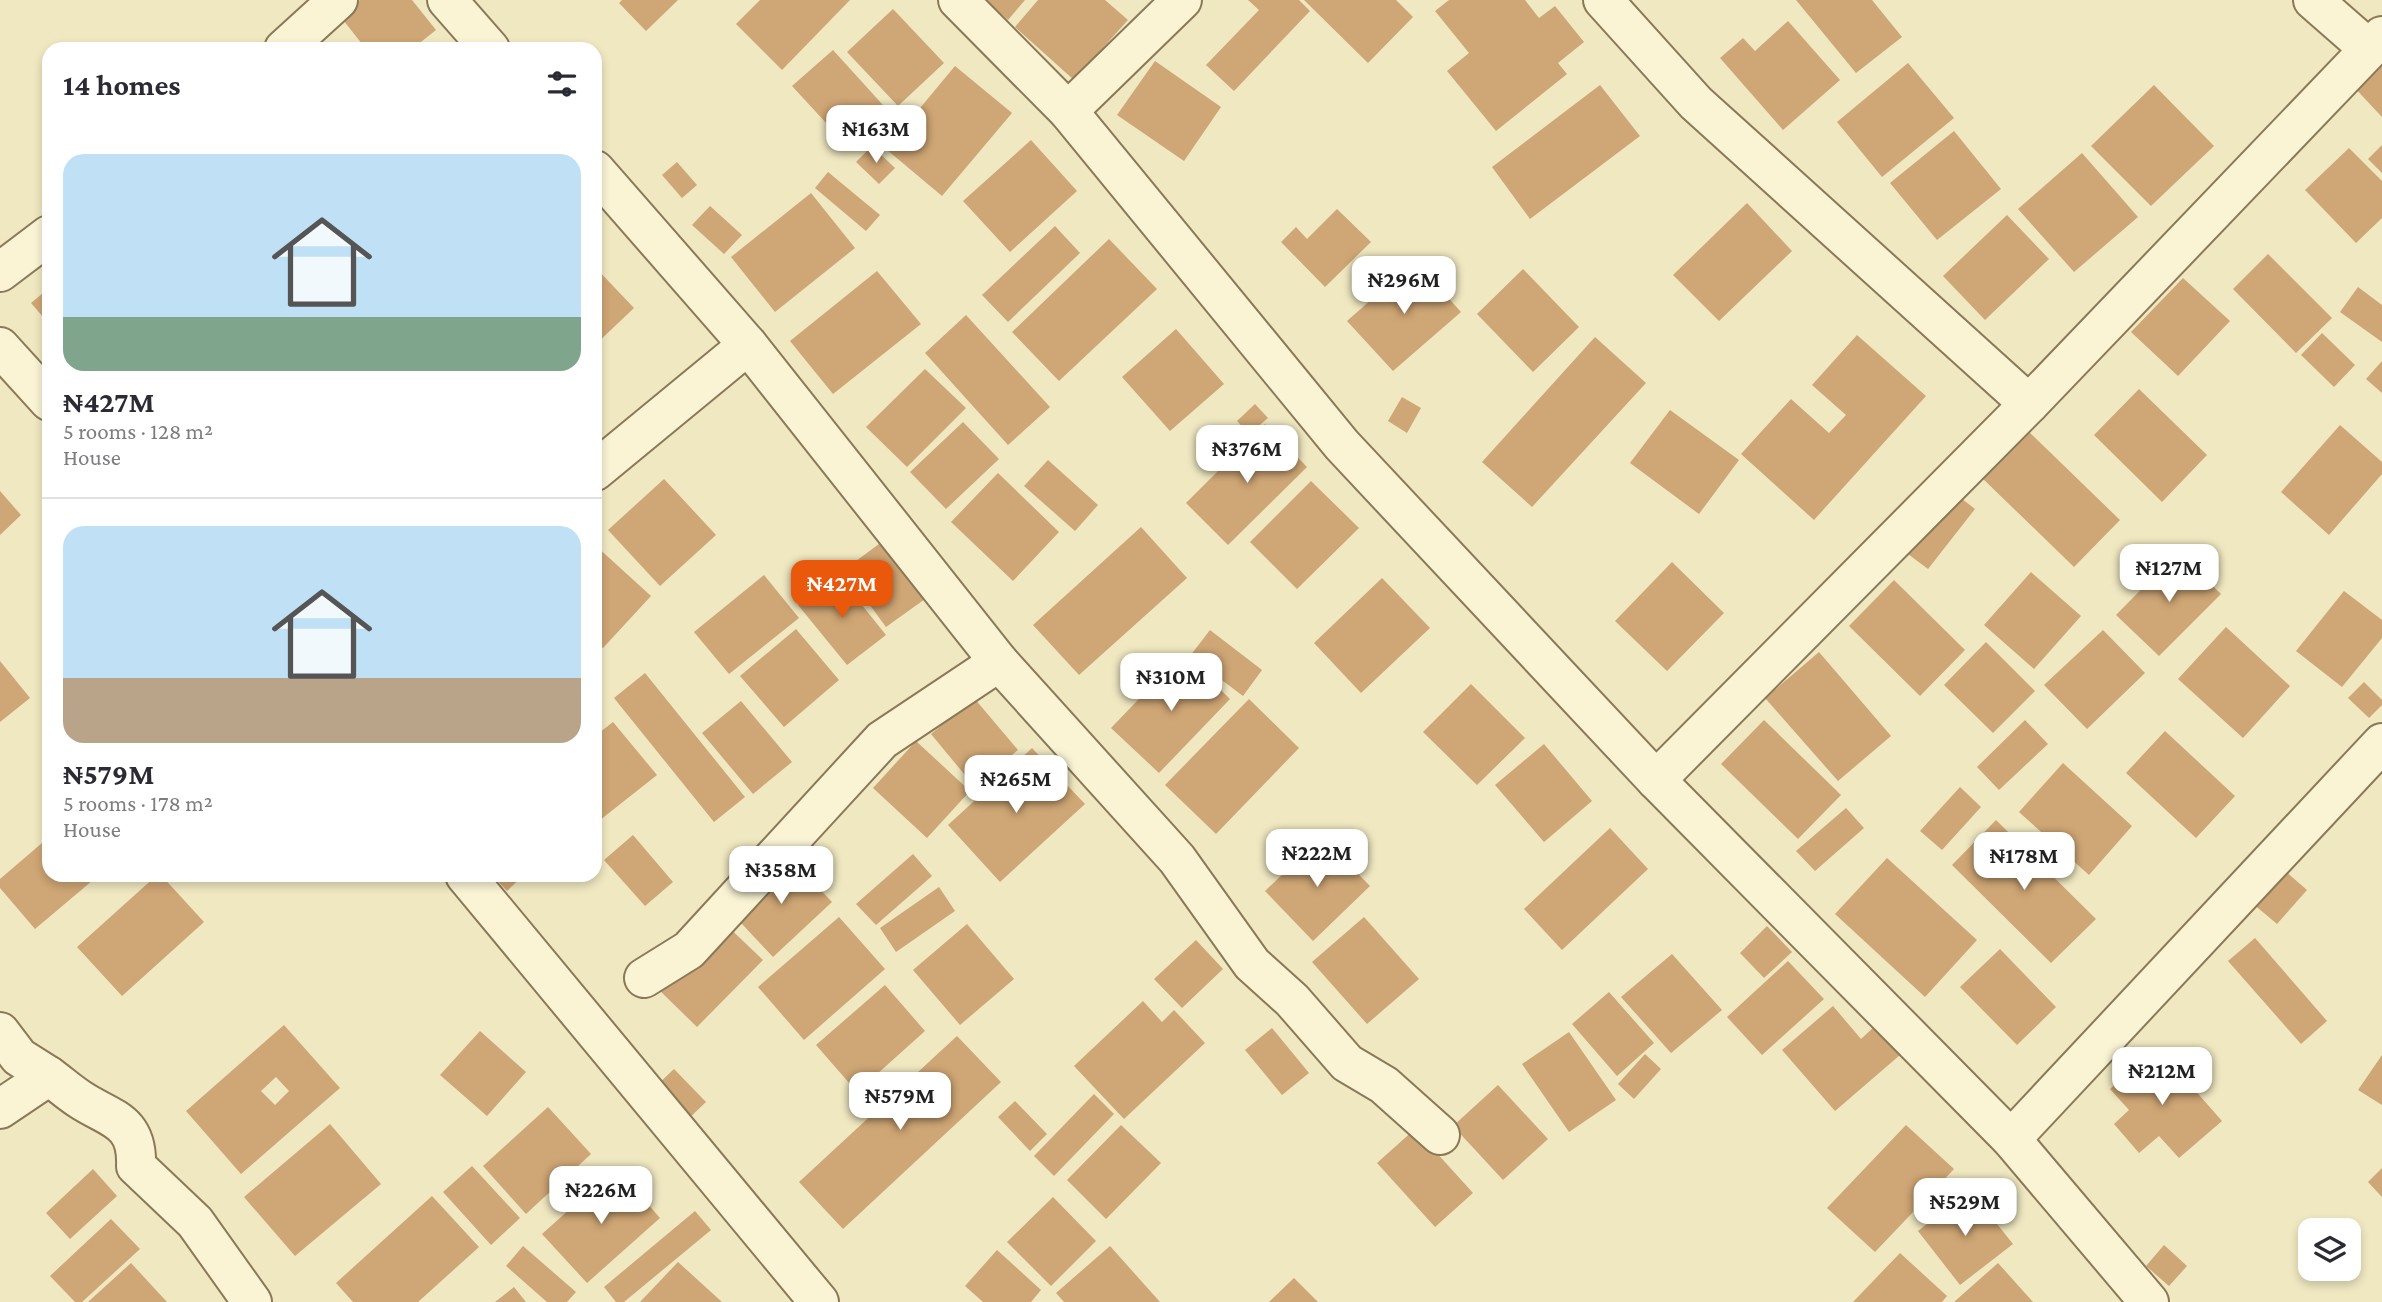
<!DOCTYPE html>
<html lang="en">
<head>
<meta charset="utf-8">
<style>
	body { margin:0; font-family:"Crimson Pro",serif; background:#f7f7f7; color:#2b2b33; height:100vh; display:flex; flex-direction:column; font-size:26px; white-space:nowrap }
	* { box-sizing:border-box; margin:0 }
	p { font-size:23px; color:#7c7c81 }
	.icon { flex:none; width:38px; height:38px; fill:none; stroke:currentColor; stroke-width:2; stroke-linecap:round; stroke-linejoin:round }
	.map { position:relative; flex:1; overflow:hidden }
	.sheet { position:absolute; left:42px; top:42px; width:560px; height:840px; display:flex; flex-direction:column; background:#fff; border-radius:21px; box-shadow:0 4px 10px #0003 }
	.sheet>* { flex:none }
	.buttons { position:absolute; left:2298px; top:1218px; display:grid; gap:14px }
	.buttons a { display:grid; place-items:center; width:63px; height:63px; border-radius:14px; background:#fff; box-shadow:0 4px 10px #0003; font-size:35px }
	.price { position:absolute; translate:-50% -60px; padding:0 16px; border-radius:14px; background:#fff; color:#222; font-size:23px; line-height:46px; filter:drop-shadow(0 2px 4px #0008) }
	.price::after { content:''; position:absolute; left:50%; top:42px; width:21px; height:16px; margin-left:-10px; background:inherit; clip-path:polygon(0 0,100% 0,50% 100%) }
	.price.on { background:#ea580c; color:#fff }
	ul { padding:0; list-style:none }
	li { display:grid; align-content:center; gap:14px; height:371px; padding:0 21px }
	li+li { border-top:2px solid #e1e1e2 }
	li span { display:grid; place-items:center; height:217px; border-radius:21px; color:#555 }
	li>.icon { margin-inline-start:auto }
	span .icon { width:126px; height:126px; fill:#fffc; stroke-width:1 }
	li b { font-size:30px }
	h2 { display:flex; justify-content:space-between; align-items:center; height:84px; padding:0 21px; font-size:30px }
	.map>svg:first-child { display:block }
</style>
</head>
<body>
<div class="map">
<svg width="2382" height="1302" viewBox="0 0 2382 1302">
	<rect width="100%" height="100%" fill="#f0e8c1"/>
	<g fill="#cfa675" fill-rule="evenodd">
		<path d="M 360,0 L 412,0 L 436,30 L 412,49 L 366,49 L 340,16 Z"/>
		<path d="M 622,0 L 678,0 L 646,31 L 619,3 Z"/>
		<path d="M 760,0 L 850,0 L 782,70 L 736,24 Z"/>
		<path d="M 985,0 L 1025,0 L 1008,20 Z"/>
		<path d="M 1038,0 L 1105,0 L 1128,20 L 1074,80 L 1015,27 Z"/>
		<path d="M 1248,0 L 1299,0 L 1310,11 L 1234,91 L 1206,65 L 1259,10 Z"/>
		<path d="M 1304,0 L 1396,0 L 1413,17 L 1368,63 Z"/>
		<path d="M 1449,0 L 1525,0 L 1539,18 L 1555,6 L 1584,42 L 1558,63 L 1567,74 L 1496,131 L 1447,71 L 1469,53 L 1435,11 Z"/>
		<path d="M 1796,0 L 1872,0 L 1902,37 L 1856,73 Z"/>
		<path d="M 893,9 L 944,63 L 898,106 L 847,52 Z"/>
		<path d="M 1788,21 L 1840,80 L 1783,130 L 1720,58 L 1743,38 L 1755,51 Z"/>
		<path d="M 833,50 L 892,115 L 852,151 L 792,86 Z"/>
		<path d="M 2382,59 L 2382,117 L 2353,86 Z"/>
		<path d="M 1155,61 L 1221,107 L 1184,161 L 1117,115 Z"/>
		<path d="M 1908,63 L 1954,118 L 1882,177 L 1837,122 Z"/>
		<path d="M 955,66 L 1012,113 L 942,196 L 886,149 Z"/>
		<path d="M 1600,85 L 1640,136 L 1530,219 L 1492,167 Z"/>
		<path d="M 2154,85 L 2214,146 L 2151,206 L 2091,146 Z"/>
		<path d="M 1954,131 L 2001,189 L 1937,240 L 1890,183 Z"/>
		<path d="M 1031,140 L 1077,191 L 1010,252 L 963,201 Z"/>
		<path d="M 2382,145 L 2382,173 L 2368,159 Z"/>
		<path d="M 872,146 L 895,168 L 879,184 L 856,162 Z"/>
		<path d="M 2349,148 L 2382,181 L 2382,218 L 2356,243 L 2305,190 Z"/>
		<path d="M 2082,153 L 2138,217 L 2074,272 L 2018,209 Z"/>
		<path d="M 677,162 L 697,185 L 682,198 L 662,175 Z"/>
		<path d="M 828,172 L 880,215 L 866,231 L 815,188 Z"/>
		<path d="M 811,193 L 855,248 L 775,312 L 731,257 Z"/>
		<path d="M 1747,203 L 1792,251 L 1719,321 L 1673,275 Z"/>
		<path d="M 710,206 L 742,235 L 724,254 L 692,225 Z"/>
		<path d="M 1337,209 L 1371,242 L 1325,287 L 1281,242 L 1296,227 L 1307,239 Z"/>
		<path d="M 2007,215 L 2049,259 L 1985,320 L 1943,276 Z"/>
		<path d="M 1055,226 L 1080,253 L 1008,322 L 982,295 Z"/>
		<path d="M 1109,239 L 1157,289 L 1059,381 L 1012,332 Z"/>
		<path d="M 2268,254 L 2332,318 L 2296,353 L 2233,289 Z"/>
		<path d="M 1415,261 L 1461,312 L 1393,371 L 1347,321 Z"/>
		<path d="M 595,267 L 634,308 L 595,345 Z"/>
		<path d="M 1523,269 L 1579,327 L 1533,372 L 1477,314 Z"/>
		<path d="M 877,271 L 921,324 L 833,394 L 790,341 Z"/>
		<path d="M 2183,278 L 2230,321 L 2178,376 L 2131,332 Z"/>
		<path d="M 2358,287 L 2382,305 L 2382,342 L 2340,312 Z"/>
		<path d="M 49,288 L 49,324 L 31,303 Z"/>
		<path d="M 966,315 L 1050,407 L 1008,445 L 925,353 Z"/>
		<path d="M 1176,329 L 1224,384 L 1170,431 L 1122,377 Z"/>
		<path d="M 2322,333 L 2355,365 L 2334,387 L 2301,355 Z"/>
		<path d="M 1857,335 L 1926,396 L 1814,520 L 1741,454 L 1791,399 L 1829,433 L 1846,415 L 1812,385 Z"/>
		<path d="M 1595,337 L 1646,383 L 1532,507 L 1482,462 Z"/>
		<path d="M 2382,361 L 2382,393 L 2366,379 Z"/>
		<path d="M 925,369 L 966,408 L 907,467 L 866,427 Z"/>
		<path d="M 2139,389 L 2207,455 L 2162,502 L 2094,435 Z"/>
		<path d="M 1402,397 L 1421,408 L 1407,433 L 1388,421 Z"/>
		<path d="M 1255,404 L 1268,418 L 1249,434 L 1237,421 Z"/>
		<path d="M 1670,410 L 1739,460 L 1699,514 L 1630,463 Z"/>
		<path d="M 963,422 L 999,459 L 946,509 L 910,472 Z"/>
		<path d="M 1265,424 L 1307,467 L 1228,545 L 1186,503 Z"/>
		<path d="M 2340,425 L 2382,462 L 2382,474 L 2329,535 L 2281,492 Z"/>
		<path d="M 2026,429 L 2120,520 L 2074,567 L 1980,476 Z"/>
		<path d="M 1048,460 L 1098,505 L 1075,531 L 1024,486 Z"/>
		<path d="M 998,473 L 1059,532 L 1013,581 L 951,522 Z"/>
		<path d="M 664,479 L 716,535 L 660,586 L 608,530 Z"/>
		<path d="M 1311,481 L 1359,528 L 1297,589 L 1250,542 Z"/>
		<path d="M 1948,488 L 1975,509 L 1928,569 L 1900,548 Z"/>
		<path d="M 0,491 L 21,515 L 0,535 Z"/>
		<path d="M 1141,527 L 1187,578 L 1079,675 L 1033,625 Z"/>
		<path d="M 883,541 L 925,599 L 886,627 L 844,570 Z"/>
		<path d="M 595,545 L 651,596 L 603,648 L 595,641 Z"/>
		<path d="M 2178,552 L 2221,594 L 2159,656 L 2116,615 Z"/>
		<path d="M 1672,562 L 1724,613 L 1667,671 L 1615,621 Z"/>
		<path d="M 2031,572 L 2081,616 L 2034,669 L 1984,625 Z"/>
		<path d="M 837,574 L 886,635 L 847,665 L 798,605 Z"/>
		<path d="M 764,575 L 799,618 L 729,674 L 694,632 Z"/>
		<path d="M 1382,578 L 1430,628 L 1361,693 L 1314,643 Z"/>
		<path d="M 1894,580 L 1965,650 L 1920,696 L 1849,626 Z"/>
		<path d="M 2344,591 L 2382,620 L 2382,638 L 2342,687 L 2296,651 Z"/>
		<path d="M 2226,627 L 2290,686 L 2243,738 L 2178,679 Z"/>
		<path d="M 796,629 L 839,680 L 784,727 L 740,676 Z"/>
		<path d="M 1210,630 L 1262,670 L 1243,696 L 1190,656 Z"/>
		<path d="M 2103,630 L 2145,673 L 2087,729 L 2044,685 Z"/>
		<path d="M 1986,642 L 2035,691 L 1993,733 L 1944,685 Z"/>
		<path d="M 1819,652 L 1891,736 L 1838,781 L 1765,698 Z"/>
		<path d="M 1183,653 L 1230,699 L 1159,773 L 1111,728 Z"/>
		<path d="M 0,661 L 30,698 L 0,722 Z"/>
		<path d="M 645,673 L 745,797 L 714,822 L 614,698 Z"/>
		<path d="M 2364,682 L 2382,700 L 2382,705 L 2369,718 L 2348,698 Z"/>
		<path d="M 1471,684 L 1525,738 L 1477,785 L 1423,732 Z"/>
		<path d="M 974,698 L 1018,750 L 974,786 L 931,734 Z"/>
		<path d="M 1249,699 L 1299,748 L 1216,834 L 1165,785 Z"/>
		<path d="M 741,701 L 792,762 L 753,794 L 702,733 Z"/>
		<path d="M 1764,720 L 1841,795 L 1798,839 L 1721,764 Z"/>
		<path d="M 2025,720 L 2048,744 L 1999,790 L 1977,767 Z"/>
		<path d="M 613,722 L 657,775 L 595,824 L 595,736 Z"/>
		<path d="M 2165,731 L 2235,796 L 2196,838 L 2126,773 Z"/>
		<path d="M 916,741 L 970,791 L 927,838 L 873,788 Z"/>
		<path d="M 1544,744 L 1592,801 L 1544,842 L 1495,785 Z"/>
		<path d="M 1032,748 L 1085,804 L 1000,882 L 948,825 Z"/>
		<path d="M 2063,763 L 2132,826 L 2089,875 L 2019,812 Z"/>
		<path d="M 1960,787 L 1981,807 L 1942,850 L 1920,831 Z"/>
		<path d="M 1846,808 L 1864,828 L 1815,871 L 1796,851 Z"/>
		<path d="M 1996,820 L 2096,919 L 2051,963 L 1952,865 Z"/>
		<path d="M 1610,828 L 1648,869 L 1562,950 L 1524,909 Z"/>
		<path d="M 633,835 L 673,882 L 645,906 L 604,860 Z"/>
		<path d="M 49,837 L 49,875 L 99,875 L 35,929 L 0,888 L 0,879 Z"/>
		<path d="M 1322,837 L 1370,886 L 1313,941 L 1265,891 Z"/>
		<path d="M 913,854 L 932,876 L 876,925 L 856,904 Z"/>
		<path d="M 788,855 L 832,902 L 773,957 L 729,910 Z"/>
		<path d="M 1887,858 L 1977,940 L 1925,997 L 1835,914 Z"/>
		<path d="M 2283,869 L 2307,890 L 2277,924 L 2252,903 Z"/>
		<path d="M 157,875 L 161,875 L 204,922 L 122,996 L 77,947 Z"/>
		<path d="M 492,875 L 524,875 L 507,891 Z"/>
		<path d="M 939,887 L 955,911 L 896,952 L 880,928 Z"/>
		<path d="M 839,917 L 885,969 L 804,1040 L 758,987 Z"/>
		<path d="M 1364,917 L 1419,979 L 1367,1024 L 1312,962 Z"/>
		<path d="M 720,919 L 763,960 L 697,1027 L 655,986 Z"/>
		<path d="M 967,924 L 1014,979 L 960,1025 L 913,970 Z"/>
		<path d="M 1767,926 L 1792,952 L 1764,978 L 1740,953 Z"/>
		<path d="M 2255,938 L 2327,1021 L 2301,1044 L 2228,961 Z"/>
		<path d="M 1196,940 L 1223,969 L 1182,1008 L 1154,979 Z"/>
		<path d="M 2000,949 L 2056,1007 L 2017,1045 L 1960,987 Z"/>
		<path d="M 1672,954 L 1722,1010 L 1671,1053 L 1621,997 Z"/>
		<path d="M 1788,961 L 1824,999 L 1762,1055 L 1727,1017 Z"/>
		<path d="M 885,985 L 925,1031 L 857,1092 L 816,1045 Z"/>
		<path d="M 1609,992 L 1654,1043 L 1617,1076 L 1572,1024 Z"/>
		<path d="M 1143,1001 L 1162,1022 L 1174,1010 L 1205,1043 L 1124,1119 L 1074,1066 Z"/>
		<path d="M 1833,1006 L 1861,1039 L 1875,1026 L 1900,1055 L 1835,1111 L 1782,1050 Z"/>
		<path d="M 284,1025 L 340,1088 L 241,1174 L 186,1111 ZM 276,1077 L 289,1091 L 275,1105 L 261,1091 Z"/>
		<path d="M 1272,1028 L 1309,1073 L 1282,1095 L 1245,1050 Z"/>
		<path d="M 480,1031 L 526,1072 L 487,1116 L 440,1075 Z"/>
		<path d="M 1569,1032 L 1616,1100 L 1569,1132 L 1522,1064 Z"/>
		<path d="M 957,1036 L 1001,1082 L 843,1229 L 799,1182 Z"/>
		<path d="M 2157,1047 L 2222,1121 L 2179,1158 L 2159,1136 L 2139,1153 L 2114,1124 L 2129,1110 L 2110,1089 Z"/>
		<path d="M 1645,1054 L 1661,1069 L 1634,1099 L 1618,1084 Z"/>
		<path d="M 2382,1055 L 2382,1105 L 2358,1090 Z"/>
		<path d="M 674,1069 L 706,1102 L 684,1123 L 652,1090 Z"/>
		<path d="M 1498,1085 L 1548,1139 L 1503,1180 L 1453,1126 Z"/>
		<path d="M 1094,1094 L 1114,1114 L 1054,1176 L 1034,1156 Z"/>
		<path d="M 1015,1101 L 1047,1134 L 1030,1151 L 998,1117 Z"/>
		<path d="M 548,1107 L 591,1154 L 526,1214 L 483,1166 Z"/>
		<path d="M 330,1124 L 381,1184 L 295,1256 L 244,1197 Z"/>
		<path d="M 1121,1125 L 1161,1163 L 1106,1219 L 1067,1180 Z"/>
		<path d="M 1906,1125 L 1954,1169 L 1875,1252 L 1827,1208 Z"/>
		<path d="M 1415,1129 L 1473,1193 L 1435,1227 L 1377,1163 Z"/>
		<path d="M 472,1166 L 520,1218 L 491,1245 L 443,1192 Z"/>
		<path d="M 616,1168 L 660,1218 L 587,1283 L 542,1234 Z"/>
		<path d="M 2382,1168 L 2382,1197 L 2368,1182 Z"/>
		<path d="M 93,1169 L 117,1196 L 70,1239 L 46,1213 Z"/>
		<path d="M 1970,1190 L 2013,1244 L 1960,1285 L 1918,1231 Z"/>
		<path d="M 432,1196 L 479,1247 L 418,1302 L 353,1302 L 336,1283 Z"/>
		<path d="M 1053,1197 L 1096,1241 L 1051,1286 L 1007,1242 Z"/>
		<path d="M 695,1211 L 711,1230 L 624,1302 L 616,1302 L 604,1287 Z"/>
		<path d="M 111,1219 L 140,1249 L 82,1302 L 75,1302 L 50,1276 Z"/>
		<path d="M 2164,1245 L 2187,1266 L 2169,1286 L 2146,1266 Z"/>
		<path d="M 523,1246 L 576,1292 L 567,1302 L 547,1302 L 506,1266 Z"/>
		<path d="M 1110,1246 L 1160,1302 L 1064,1302 L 1056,1293 Z"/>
		<path d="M 997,1250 L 1041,1290 L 1031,1302 L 983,1302 L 965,1286 Z"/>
		<path d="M 1900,1253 L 1947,1296 L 1942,1302 L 1853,1302 Z"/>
		<path d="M 678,1262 L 722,1302 L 640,1302 Z"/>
		<path d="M 131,1263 L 167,1302 L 88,1302 Z"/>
		<path d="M 1998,1263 L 2033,1302 L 1954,1302 Z"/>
		<path d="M 1294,1278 L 1318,1302 L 1269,1302 Z"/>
		<path d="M 514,1287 L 526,1302 L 495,1302 Z"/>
	</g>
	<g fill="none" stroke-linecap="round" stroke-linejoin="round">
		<g stroke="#8a7958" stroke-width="42">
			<g id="street">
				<path d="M 447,0 L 490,49"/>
				<path d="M 958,0 L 1068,111 L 1342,445 L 1656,780 L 2011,1139 L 2149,1302"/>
				<path d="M 1603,0 L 1696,103 L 2029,404"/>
				<path d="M 2313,0 L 2369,49"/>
				<path d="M 284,49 L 338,0"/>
				<path d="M 1068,111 L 1182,0"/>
				<path d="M 595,170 L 748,345 L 999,662 L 1177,859 L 1252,964 L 1292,1000 L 1347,1063 L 1384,1085 L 1440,1135"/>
				<path d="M 0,272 L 49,235"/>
				<path d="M 0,347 L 49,401"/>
				<path d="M 595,471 L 748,345"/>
				<path d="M 1656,780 L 2029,404 L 2382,36"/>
				<path d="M 465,875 L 819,1302"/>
				<path d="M 644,978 L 689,950 L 882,740 L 999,662"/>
				<path d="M 0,1032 L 19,1057 L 49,1076"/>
				<path d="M 0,1109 L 49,1076 C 60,1084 70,1093 81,1100 C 110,1119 138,1120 136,1166 L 195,1222 L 252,1302"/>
				<path d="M 2011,1139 L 2382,743"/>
			</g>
		</g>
		<use href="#street" stroke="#faf4d5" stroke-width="38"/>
	</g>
</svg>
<div class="buttons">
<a><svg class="icon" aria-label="layers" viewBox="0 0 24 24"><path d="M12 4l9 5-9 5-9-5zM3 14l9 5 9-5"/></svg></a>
</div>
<b class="price" style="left:876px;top:165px">₦163M</b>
<b class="price" style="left:1404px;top:316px">₦296M</b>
<b class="price" style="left:1247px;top:485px">₦376M</b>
<b class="price" style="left:2169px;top:604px">₦127M</b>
<b class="price on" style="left:842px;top:620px">₦427M</b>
<b class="price" style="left:1171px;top:713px">₦310M</b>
<b class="price" style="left:1016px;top:815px">₦265M</b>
<b class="price" style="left:1317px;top:889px">₦222M</b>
<b class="price" style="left:2024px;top:892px">₦178M</b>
<b class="price" style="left:781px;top:906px">₦358M</b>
<b class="price" style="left:2162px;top:1107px">₦212M</b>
<b class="price" style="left:900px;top:1132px">₦579M</b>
<b class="price" style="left:601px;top:1226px">₦226M</b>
<b class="price" style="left:1965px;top:1238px">₦529M</b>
<section class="sheet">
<h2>14 homes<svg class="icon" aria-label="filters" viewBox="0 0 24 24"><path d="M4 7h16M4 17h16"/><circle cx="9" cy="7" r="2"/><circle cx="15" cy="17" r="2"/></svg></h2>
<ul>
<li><span style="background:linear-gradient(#bfe0f5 75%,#7fa58c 0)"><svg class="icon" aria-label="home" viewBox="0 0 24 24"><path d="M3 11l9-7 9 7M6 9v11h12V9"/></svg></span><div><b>₦427M</b><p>5 rooms · 128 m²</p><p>House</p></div></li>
<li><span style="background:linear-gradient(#bfe0f5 70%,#b9a48a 0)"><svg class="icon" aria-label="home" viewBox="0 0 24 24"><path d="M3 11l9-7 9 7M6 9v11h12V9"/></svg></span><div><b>₦579M</b><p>5 rooms · 178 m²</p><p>House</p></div></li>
</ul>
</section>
</div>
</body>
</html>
